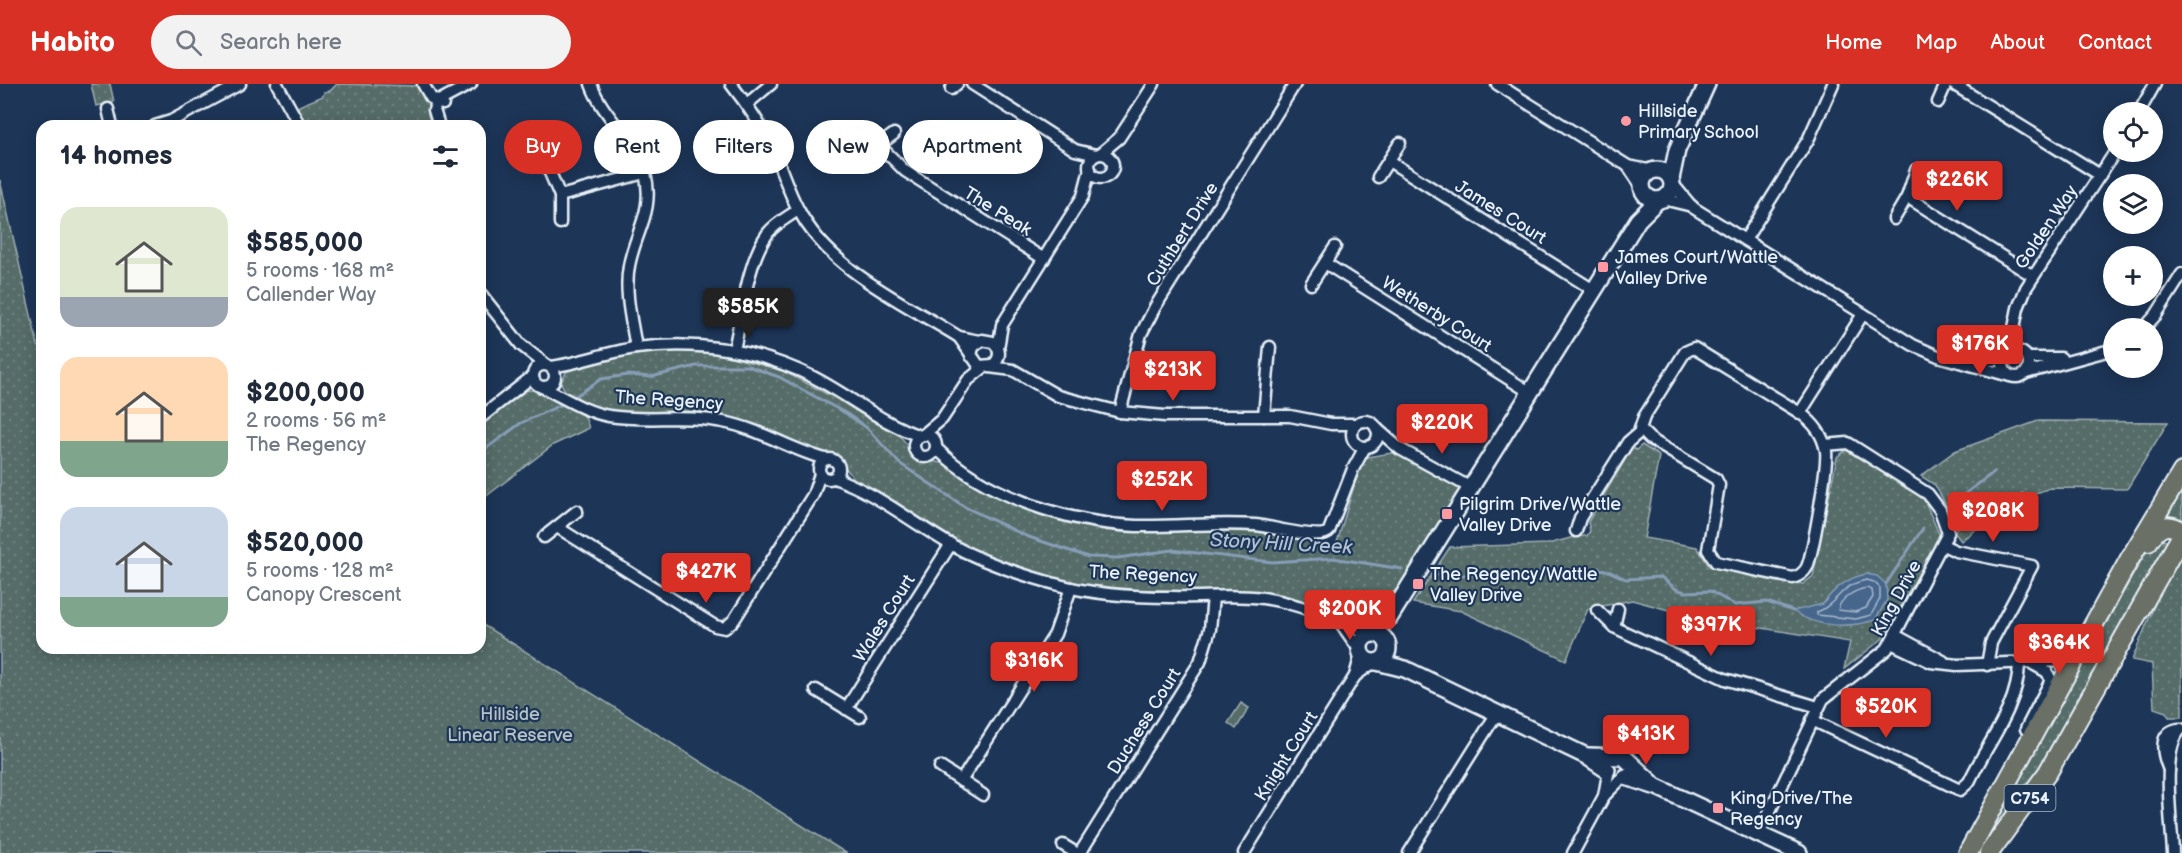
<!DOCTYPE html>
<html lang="en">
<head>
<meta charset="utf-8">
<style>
	body { margin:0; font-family:"Balsamiq Sans",sans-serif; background:#f2f2f3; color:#1f2937; height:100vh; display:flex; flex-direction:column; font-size:22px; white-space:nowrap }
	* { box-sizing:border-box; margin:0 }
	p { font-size:20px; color:#747a83 }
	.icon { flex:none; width:33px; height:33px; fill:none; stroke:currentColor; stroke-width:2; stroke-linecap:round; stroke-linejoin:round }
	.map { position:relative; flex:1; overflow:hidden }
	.details { position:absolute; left:36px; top:36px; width:450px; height:534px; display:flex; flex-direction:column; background:#fff; border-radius:18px; box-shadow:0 3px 15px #0003 }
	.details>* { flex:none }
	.guide { position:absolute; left:504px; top:36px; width:570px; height:54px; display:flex; gap:12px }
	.tools { position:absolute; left:2103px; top:18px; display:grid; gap:12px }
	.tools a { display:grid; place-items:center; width:60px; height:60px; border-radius:50%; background:#fff; box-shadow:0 3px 15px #0003; font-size:30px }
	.price { position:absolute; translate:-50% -51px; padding:0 14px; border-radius:6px; background:#d93025; color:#fff; font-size:20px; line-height:39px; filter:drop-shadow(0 2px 3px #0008) }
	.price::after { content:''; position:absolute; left:50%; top:36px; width:18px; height:14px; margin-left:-9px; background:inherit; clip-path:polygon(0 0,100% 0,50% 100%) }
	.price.on { background:#222; color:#fff }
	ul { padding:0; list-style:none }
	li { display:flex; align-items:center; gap:18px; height:150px; padding:0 24px }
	li span { display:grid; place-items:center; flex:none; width:168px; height:120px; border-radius:18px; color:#555 }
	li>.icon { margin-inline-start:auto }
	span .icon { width:72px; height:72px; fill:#fffc; stroke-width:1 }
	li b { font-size:26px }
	h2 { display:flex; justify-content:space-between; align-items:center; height:72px; padding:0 24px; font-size:26px }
	.pill { padding:0 21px; border-radius:27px; background:#fff; box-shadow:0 3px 15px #0003; font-size:21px; line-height:54px }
	.pill.on { background:#d93025; color:#fff }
	header { display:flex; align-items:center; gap:36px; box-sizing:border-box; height:84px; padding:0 30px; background:#d93025; color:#fff }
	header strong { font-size:28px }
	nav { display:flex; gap:33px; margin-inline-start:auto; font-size:21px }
	.search { width:420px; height:54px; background:#f2f2f3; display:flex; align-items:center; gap:15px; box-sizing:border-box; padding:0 21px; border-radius:33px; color:#747a83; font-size:22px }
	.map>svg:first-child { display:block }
</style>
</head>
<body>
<header>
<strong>Habito</strong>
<div class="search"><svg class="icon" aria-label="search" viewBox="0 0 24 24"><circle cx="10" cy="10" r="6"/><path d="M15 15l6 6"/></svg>Search here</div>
<nav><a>Home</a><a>Map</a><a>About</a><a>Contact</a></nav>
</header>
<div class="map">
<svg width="2182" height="769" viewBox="0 0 2182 769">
	<defs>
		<pattern id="grass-dots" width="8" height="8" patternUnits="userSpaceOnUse" patternTransform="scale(1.5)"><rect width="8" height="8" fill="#556c68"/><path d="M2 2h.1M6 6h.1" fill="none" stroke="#6d817e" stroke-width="1.8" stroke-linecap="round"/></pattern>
	</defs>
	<rect width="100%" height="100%" fill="#1d3557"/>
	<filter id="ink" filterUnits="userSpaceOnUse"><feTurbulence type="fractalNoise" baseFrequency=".0167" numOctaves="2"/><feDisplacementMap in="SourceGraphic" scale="12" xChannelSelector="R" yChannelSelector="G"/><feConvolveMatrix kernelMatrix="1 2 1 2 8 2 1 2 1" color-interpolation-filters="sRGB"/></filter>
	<g filter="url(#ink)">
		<g fill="url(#grass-dots)" stroke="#9eaeb0" stroke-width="1.5">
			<path d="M 91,0 L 110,0 L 114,18 L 96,22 Z"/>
			<path d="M 337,0 L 419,2 L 429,17 L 434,42 L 310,42 L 298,28 L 299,22 L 323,12 L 324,8 L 330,7 Z"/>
			<path d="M 0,96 L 38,262 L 42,264 L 42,564 L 480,564 L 480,539 L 846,769 L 0,769 Z"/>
			<path d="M 659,265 L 704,266 L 781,286 L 873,334 L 900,352 L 920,376 L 943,379 L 1002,412 L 1058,433 L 1157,446 L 1274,448 L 1300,453 L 1335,465 L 1360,382 L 1367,373 L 1398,368 L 1455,399 L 1460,406 L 1460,416 L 1413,490 L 1389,512 L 1376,533 L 1359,542 C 1337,531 1316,519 1292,514 C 1214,498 1134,518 1057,497 C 986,478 918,441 858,398 C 848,390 844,378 834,372 C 806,367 795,356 770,346 C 743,335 714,329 685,327 C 652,326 577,339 561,299 L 566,288 L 598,275 Z"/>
			<path d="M 528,306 L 542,307 L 584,330 L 589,344 L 553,361 L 480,417 L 480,338 L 514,313 Z"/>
			<path d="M 2038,337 L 2168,338 L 2127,405 L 2050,404 L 2028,412 L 2022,409 L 1961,457 L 1955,449 L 1957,441 L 1935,401 L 1921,392 L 1955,367 Z"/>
			<path d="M 1642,361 L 1659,372 L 1644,454 L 1697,463 L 1709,482 L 1803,500 L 1813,492 L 1837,373 L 1846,366 L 1923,413 L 1940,452 L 1882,555 L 1844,585 L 1850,558 L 1698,534 L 1632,516 L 1588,525 L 1566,576 L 1461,527 L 1413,519 L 1450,463 L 1548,460 L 1578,452 L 1587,452 L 1590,447 L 1588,438 L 1632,364 L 1636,366 Z"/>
			<path d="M 2182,397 L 2182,440 L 2163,437 Z"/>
			<path d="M 2153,456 L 2172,457 L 2047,678 L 1981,769 L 1973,769 L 2084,569 L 2110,532 Z"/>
			<path d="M 2182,472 L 2182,633 L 2169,633 L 2166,628 L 2154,624 L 2152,580 L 2132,576 L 2157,515 Z"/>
		</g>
		<path fill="#556c68" stroke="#9eaeb0" stroke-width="1.5" d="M 1241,619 L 1249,624 L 1236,645 L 1228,639 Z"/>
		<path fill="#46668c" stroke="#879eb7" stroke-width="1.5" d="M 1866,490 L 1877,492 L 1886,500 L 1887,516 L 1875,536 C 1849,544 1816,544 1793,527 L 1823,520 C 1834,504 1847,494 1866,490 Z"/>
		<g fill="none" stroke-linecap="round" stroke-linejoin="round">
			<g stroke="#a7b9cd" stroke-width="1.5">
				<path d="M 1867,496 L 1874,498 L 1880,504 L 1880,515 L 1871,531 L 1856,535 L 1817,531 L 1817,528 C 1837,521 1840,500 1867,496 Z"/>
				<path d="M 1867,504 L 1872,506 L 1873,513 L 1866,524 L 1855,528 L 1838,526 C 1840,514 1855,506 1867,504 Z"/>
			</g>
			<g stroke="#879eb7" stroke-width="3">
				<path d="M 571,315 L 601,295 L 628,291 L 651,293 L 696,282 L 748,282 L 779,293 L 847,330 L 867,344 L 899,379 L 965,423 L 1026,452 L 1088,473 L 1118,474 L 1172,466 L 1272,478 L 1333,474 L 1402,485"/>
				<path d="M 480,369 L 521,339 L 565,319"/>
				<path d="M 1954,418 L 1994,388"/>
				<path d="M 1434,491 L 1496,491 L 1515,496 L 1533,492 L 1543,486 L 1573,493 L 1597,485 L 1606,486 L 1626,495 L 1661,493 L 1676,505 L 1685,508 L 1710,507 L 1735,521 L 1767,518 L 1793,527"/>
				<path d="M 1886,500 L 1923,444"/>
			</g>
			<g stroke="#e8f1f8" stroke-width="15">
				<g id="street">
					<path d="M 277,0 L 300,42"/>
					<path d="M 423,0 L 431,14 L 443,20"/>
					<path d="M 591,0 C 603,34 635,55 645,89 C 655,127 635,148 629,182 C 624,209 632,238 636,264"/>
					<path d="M 731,0 C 746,19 760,39 771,62 C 781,82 787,105 798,125 C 829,186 903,218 959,253 L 979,257"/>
					<path d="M 972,0 L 1075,66 L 1096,71"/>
					<path d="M 1497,0 L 1628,82 L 1653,87"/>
					<path d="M 1953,0 L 2100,91"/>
					<path d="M 951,5 L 957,0"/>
					<path d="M 1938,18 L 1946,0"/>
					<path d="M 747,20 L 771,0"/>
					<path d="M 108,25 L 112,42"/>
					<path d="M 2139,28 L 2155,0"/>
					<path d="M 155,42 L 171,37 L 240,0"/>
					<path d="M 439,42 L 434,26 L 437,18 L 471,0"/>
					<path d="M 879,61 L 905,87 L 1044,175"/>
					<path d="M 1100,70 L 1119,54 L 1154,0"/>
					<circle cx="1101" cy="82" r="12"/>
					<path d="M 864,72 L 894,50"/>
					<path d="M 545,77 L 560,112 L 560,139"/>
					<path d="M 1389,77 L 1595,207"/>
					<path d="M 1628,82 L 1642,103"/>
					<path d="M 1378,93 L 1400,59"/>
					<path d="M 1672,99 L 1692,123 L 1913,261 L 1938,272 L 2010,292"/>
					<path d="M 560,112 L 644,89"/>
					<path d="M 1907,113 L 1916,86"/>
					<path d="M 1663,115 L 1692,122"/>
					<path d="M 1894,135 L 1907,113 L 2033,192"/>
					<path d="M 1745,156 L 1808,56 L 1833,0"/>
					<path d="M 1325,179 L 1531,309"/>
					<path d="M 1311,200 L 1335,163"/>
					<path d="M 480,209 L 521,261 L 545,280"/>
					<path d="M 2144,244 L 2156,231 L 2182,190"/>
					<path d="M 959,253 L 979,282 L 993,281 C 1001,274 1001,265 993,258 L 982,256 L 973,263 L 971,272"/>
					<path d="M 998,264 L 1002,241 L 1083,112 L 1090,85"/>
					<path d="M 1694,264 L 1800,329 C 1814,339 1823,350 1826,367 C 1828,381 1813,469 1807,483 C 1804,489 1799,492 1793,494 L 1716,478 L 1708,466 L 1719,401 L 1716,395 L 1650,355 L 1640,345 L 1644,333 L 1685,268 Z"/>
					<path d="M 734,266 C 742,231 747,178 768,149 C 776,139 788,133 798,126"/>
					<circle cx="2016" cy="280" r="13"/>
					<path d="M 2009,269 L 2018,224 L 2026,204 L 2115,68"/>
					<path d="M 2028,274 L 2061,274"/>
					<path d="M 1972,278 L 2004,275"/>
					<circle cx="544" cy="292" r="11"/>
					<path d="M 551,283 C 580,279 607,268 636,264 C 697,256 758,266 813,293 C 850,312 881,339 920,352"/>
					<path d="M 989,283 L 1013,286 L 1058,312 L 1120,328 L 1165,332 L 1290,332 L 1331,340 L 1356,340"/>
					<path d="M 2026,289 L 2114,265"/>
					<path d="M 542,303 C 563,313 585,328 609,332 C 647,338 684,330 723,338 C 760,345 789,365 825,375"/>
					<path d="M 1120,328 L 1141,250 L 1155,223 L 1295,0"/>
					<path d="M 1800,329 L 1863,230"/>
					<path d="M 1264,332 L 1270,263"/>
					<path d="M 480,334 L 533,292"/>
					<circle cx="1365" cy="350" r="13"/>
					<path d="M 1376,344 L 1400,365 L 1471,404"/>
					<circle cx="925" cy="362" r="11"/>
					<path d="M 923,351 L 942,335 L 968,296 L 984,283"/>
					<path d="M 936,364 C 985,412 1068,439 1136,442 C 1176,443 1216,438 1255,441 C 1270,442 1321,457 1329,447 L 1353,385 L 1365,363"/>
					<circle cx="829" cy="385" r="10"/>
					<path d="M 834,394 C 875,408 910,437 948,459 C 982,478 1021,491 1059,501 C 1096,511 1134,513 1172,513 C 1202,514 1233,510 1263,514 C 1306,520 1331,537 1370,549"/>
					<path d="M 557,443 L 715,542 L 725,544 L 734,536 L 813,411 L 820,390"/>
					<path d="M 1576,447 L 1580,434 L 1628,358 L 1641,347"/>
					<path d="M 544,453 L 577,427"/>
					<path d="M 1943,461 L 1956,467 L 2032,482 L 1991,559 L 1987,581"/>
					<path d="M 1597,526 L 1614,543 L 1725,595 L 1818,623"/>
					<path d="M 1340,538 L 1360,567"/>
					<path d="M 1614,543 L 1618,525"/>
					<path d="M 1895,551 L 1943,577"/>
					<path d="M 1891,559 L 1931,578 L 1957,581 L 2064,577 L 2076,572"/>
					<path d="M 1355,592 L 1374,578"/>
					<path d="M 816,606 L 860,633"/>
					<path d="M 846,625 L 951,460"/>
					<path d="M 1812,636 L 1960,706 L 1969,698 C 1987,659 2018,624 2019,580"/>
					<path d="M 2026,645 L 2051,596 L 2047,588 L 2033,580"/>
					<path d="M 940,683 L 983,711"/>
					<path d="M 2169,686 C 2163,672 2157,649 2178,645"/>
					<path d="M 961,697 L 1055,550 L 1071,504"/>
					<path d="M 1604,712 L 1620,696"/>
					<path d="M 1759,750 L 1823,615 L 1887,565 L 1948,449 L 1940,426 L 1928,410 L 1848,359 L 1825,361"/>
					<path d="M 1063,761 L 1076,769"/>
					<path d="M 1080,769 L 1200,578 L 1210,545 L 1213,513"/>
					<path d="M 1244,769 L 1355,592 L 1361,570"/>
					<path d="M 1409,769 L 1497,629"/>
					<path d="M 1573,769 L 1604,712 L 1608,690"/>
					<path d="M 2173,769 C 2172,740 2160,666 2181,645"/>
				</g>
			</g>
			<g stroke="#e8f1f8" stroke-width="20">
				<g id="secondary">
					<circle cx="1657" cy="101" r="15"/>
					<path d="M 1671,95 L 1677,66 L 1707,0"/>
					<path d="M 1372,549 L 1390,533 L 1638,136 L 1658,116"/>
					<circle cx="1374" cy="564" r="14"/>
					<path d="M 1377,578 L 1405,585 L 1586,672 L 1607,686"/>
					<path d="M 1588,672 L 1624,673 L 1652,699"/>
					<path d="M 1626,693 L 1657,703 L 1799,769"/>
				</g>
			</g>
			<g stroke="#e8f1f8" stroke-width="22">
				<g id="highway">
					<path d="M 2148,458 C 2158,443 2165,437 2182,447"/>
					<path d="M 1968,769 L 2129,476 L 2182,388"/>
					<path d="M 1989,769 L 2048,688 L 2182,451"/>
				</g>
			</g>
			<use href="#street" stroke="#1d3557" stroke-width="10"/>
			<use href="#secondary" stroke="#1d3557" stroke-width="15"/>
			<use href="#highway" stroke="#6b7065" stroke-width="18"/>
		</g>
	</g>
	<g fill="#ff9aa2" stroke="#1d3557" stroke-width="2">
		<circle cx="1626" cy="37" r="6"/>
		<rect x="1597" y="177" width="12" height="12" rx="3"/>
		<rect x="1441" y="424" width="12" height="12" rx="3"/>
		<rect x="1412" y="494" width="12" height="12" rx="3"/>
		<rect x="1712" y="718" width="12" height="12" rx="3"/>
	</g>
	<g text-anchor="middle" stroke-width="4.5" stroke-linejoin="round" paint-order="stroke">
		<rect fill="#1d3557" stroke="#abb9c8" stroke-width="1.5" x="2004.5" y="701" width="51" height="26" rx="4.5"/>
		<g font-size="16" font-weight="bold" fill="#e8f1f8">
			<text x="2030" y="720">C754</text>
		</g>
		<g font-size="18" fill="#e8f1f8" stroke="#1d3557" text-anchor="start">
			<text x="1638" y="33">Hillside<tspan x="1638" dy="21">Primary School</tspan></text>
			<text x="1615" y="179">James Court/Wattle<tspan x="1615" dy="21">Valley Drive</tspan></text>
			<text x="1459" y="426">Pilgrim Drive/Wattle<tspan x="1459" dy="21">Valley Drive</tspan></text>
			<text x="1430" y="496">The Regency/Wattle<tspan x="1430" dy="21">Valley Drive</tspan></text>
			<text x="1730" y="720">King Drive/The<tspan x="1730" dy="21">Regency</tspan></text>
		</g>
		<g font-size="18" fill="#e8f1f8" stroke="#1d3557">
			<text transform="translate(998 127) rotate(32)" y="6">The Peak</text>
			<text transform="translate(1501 128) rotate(32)" y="6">James Court</text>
			<text transform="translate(2046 143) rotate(-56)" y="6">Golden Way</text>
			<text transform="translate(1182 150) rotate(-58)" y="6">Cuthbert Drive</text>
			<text transform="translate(1437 230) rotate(32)" y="6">Wetherby Court</text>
			<text transform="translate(669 316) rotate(4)" y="6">The Regency</text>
			<text transform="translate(1143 490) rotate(3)" y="6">The Regency</text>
			<text transform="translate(1896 514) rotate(-61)" y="6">King Drive</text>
			<text transform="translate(884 534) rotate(-58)" y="6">Wales Court</text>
			<text transform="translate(1144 637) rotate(-58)" y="6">Duchess Court</text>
			<text transform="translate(1286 672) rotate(-58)" y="6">Knight Court</text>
		</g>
		<g font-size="18" fill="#b5c2c6" stroke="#1d3557">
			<text x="510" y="636">Hillside<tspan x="510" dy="21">Linear Reserve</tspan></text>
		</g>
		<g font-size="20" font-style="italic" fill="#afc0d2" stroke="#1d3557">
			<text transform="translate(1281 459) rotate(3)" y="7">Stony Hill Creek</text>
		</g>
	</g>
</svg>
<div class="tools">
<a><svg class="icon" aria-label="locate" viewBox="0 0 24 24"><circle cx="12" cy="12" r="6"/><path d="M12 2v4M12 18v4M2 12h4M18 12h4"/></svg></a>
<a><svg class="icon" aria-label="layers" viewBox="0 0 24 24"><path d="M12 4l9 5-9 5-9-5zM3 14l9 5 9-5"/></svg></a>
<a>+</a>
<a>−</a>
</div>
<b class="price" style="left:1957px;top:128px">$226K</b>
<b class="price on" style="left:748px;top:255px">$585K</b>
<b class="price" style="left:1980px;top:292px">$176K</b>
<b class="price" style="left:1173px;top:318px">$213K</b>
<b class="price" style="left:1442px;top:371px">$220K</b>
<b class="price" style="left:1162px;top:428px">$252K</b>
<b class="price" style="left:1993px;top:459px">$208K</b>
<b class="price" style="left:706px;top:520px">$427K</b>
<b class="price" style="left:1350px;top:557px">$200K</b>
<b class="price" style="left:1711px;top:573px">$397K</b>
<b class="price" style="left:2059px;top:591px">$364K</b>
<b class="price" style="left:1034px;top:609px">$316K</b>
<b class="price" style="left:1886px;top:655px">$520K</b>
<b class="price" style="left:1646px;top:682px">$413K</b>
<div class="guide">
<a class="pill on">Buy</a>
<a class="pill">Rent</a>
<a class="pill">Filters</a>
<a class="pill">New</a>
<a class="pill">Apartment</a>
</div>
<section class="details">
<h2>14 homes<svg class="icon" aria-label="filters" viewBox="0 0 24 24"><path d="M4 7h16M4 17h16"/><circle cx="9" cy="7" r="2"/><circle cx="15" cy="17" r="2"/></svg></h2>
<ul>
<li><span style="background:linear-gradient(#dfe7d0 75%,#9aa5b1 0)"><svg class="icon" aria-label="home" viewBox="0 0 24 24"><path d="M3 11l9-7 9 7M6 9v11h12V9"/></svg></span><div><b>$585,000</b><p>5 rooms · 168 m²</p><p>Callender Way</p></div></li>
<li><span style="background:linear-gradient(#ffd9b3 70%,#7fa58c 0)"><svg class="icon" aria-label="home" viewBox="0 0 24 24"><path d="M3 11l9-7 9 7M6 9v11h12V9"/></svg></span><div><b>$200,000</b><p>2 rooms · 56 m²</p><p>The Regency</p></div></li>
<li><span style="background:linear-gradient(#c9d6e8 75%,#7fa58c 0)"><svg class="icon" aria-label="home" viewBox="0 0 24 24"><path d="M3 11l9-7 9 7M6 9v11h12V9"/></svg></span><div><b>$520,000</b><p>5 rooms · 128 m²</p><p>Canopy Crescent</p></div></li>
</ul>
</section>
</div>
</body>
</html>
